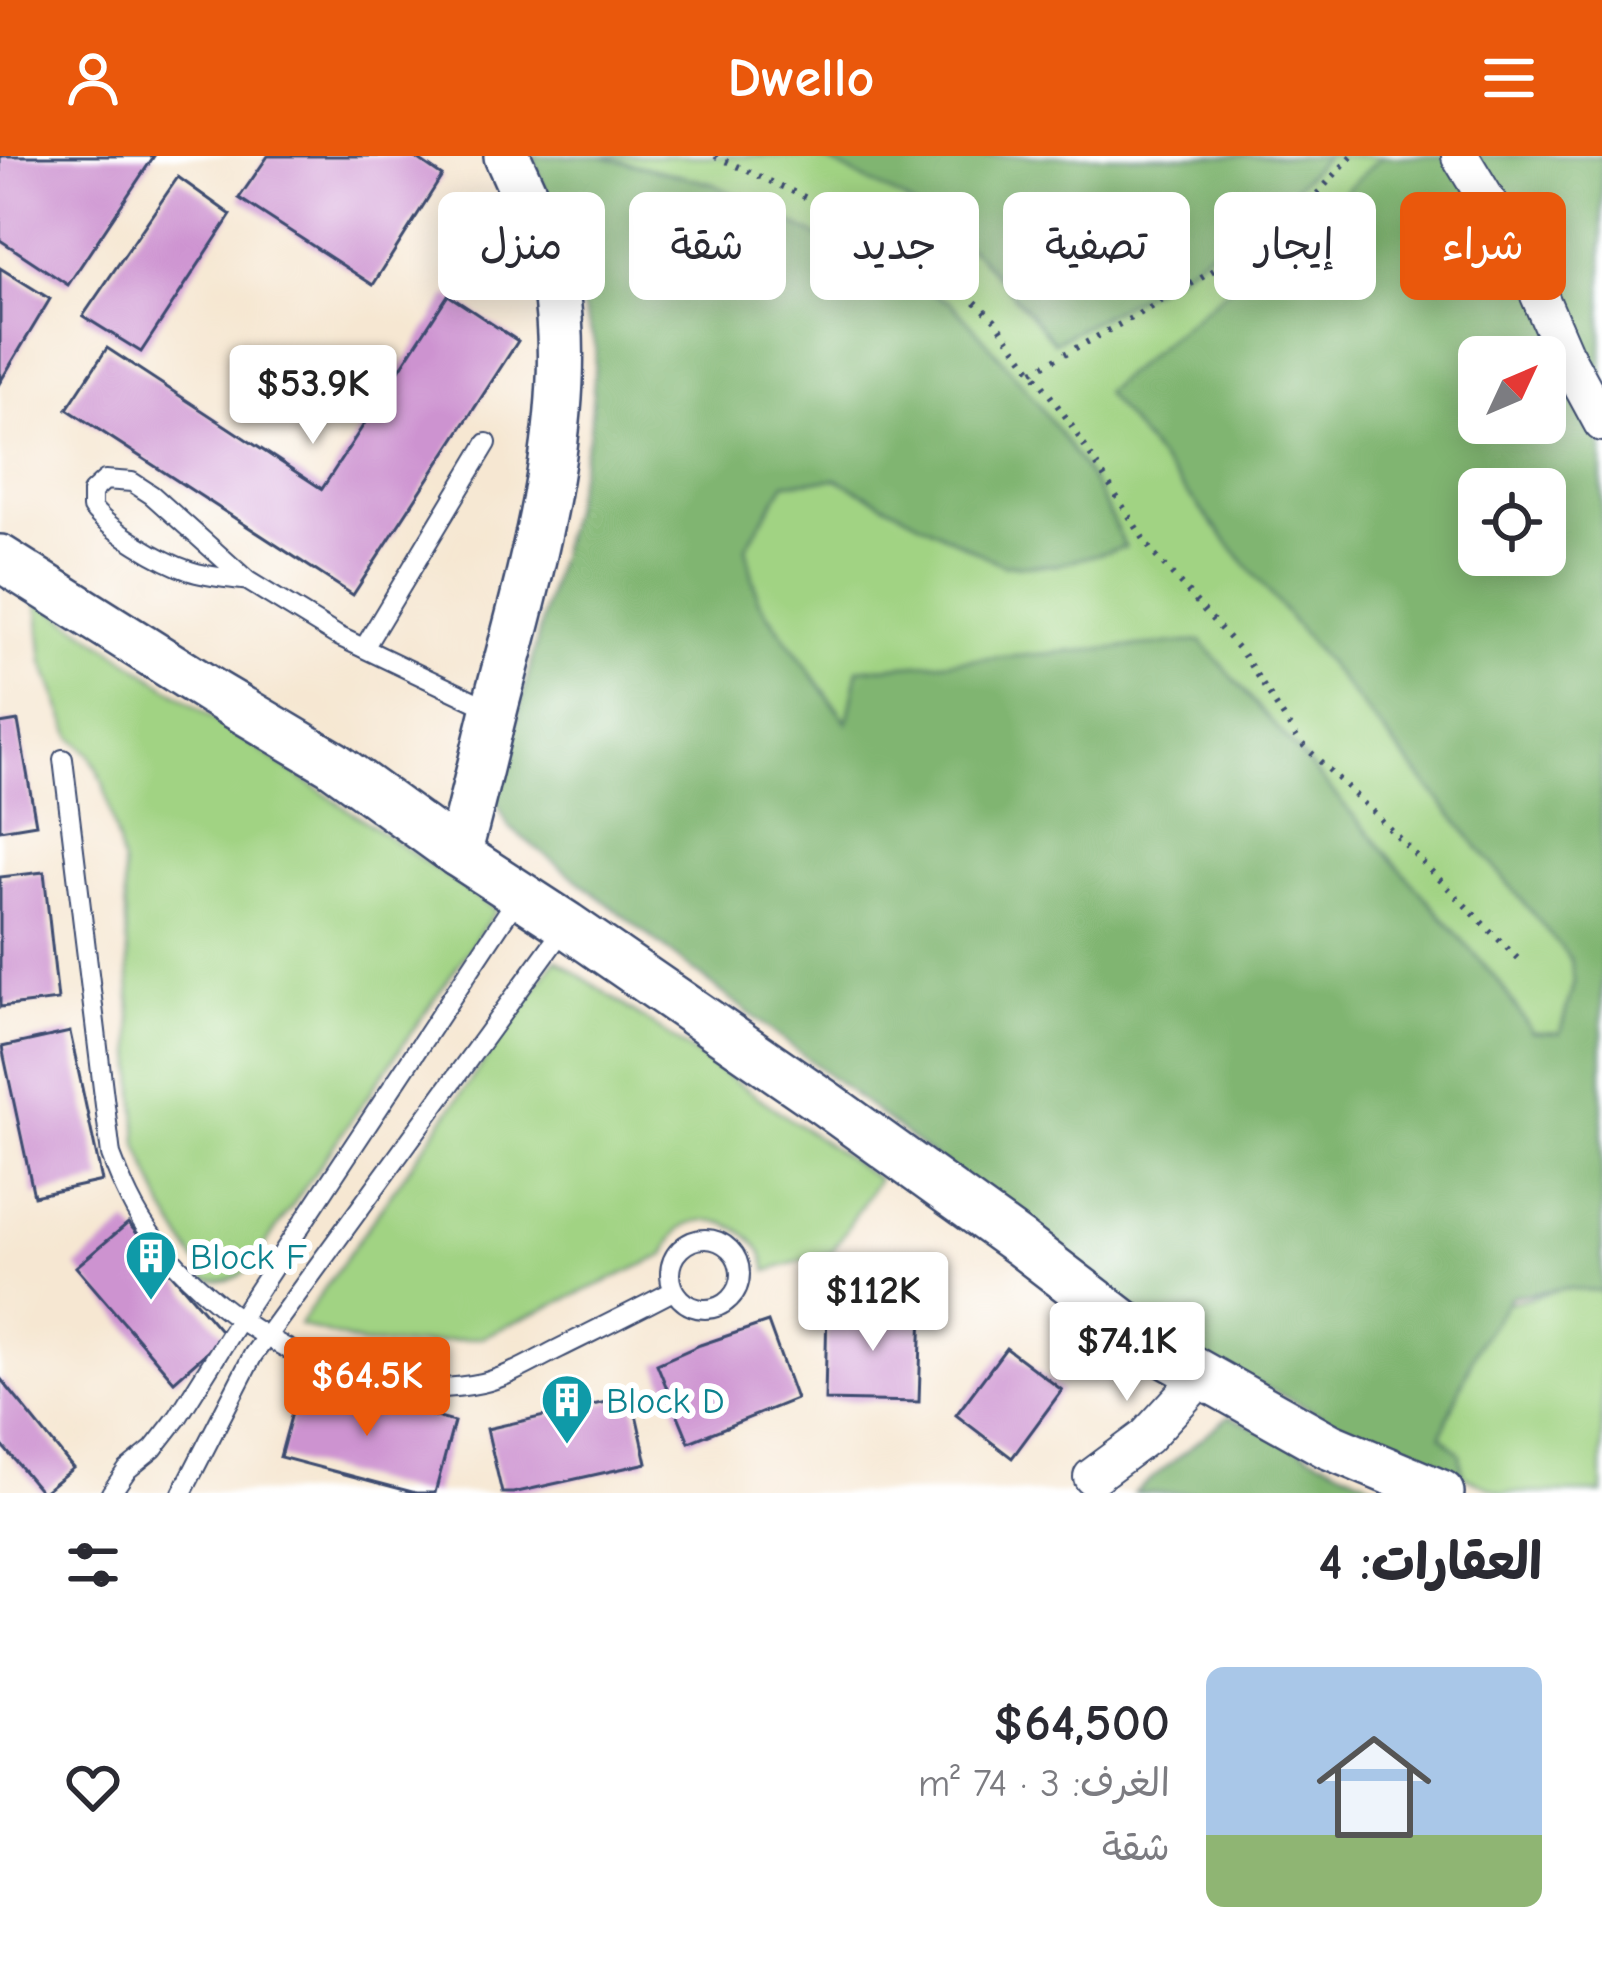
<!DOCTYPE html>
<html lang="ar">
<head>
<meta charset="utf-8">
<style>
	body { margin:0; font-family:"Comic Neue","Playpen Sans Arabic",sans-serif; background:#f7f7f7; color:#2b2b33; direction:rtl; height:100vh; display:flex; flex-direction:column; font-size:45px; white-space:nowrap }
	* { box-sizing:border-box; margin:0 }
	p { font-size:39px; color:#7c7c81 }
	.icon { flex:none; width:66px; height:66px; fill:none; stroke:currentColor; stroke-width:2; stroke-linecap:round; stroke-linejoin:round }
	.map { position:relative; height:1337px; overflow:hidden; direction:ltr }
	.panel { display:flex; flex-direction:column; background:#fff; flex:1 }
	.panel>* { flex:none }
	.banner { position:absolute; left:36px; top:36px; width:1530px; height:108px; direction:rtl; display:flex; gap:24px }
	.needle { width:78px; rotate:46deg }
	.fabs { position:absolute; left:1458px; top:180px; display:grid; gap:24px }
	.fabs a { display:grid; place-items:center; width:108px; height:108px; border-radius:18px; background:#fff; box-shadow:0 6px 30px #0003; font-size:60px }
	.price { position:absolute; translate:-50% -102px; padding:0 27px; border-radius:12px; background:#fff; color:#222; font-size:39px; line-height:78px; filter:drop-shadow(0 3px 6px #0008) }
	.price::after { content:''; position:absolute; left:50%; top:72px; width:36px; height:27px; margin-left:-18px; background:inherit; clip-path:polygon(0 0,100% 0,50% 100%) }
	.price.current { background:#ea580c; color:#fff }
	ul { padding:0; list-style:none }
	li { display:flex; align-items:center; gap:36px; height:300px; padding:0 60px }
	li span { display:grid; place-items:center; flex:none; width:336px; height:240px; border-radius:18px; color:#555 }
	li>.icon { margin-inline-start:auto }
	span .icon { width:144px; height:144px; fill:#fffc; stroke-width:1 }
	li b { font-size:51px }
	h2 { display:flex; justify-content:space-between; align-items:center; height:144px; padding:0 60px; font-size:51px }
	.pill { padding:0 42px; border-radius:18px; background:#fff; box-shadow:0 6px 30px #0003; font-size:42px; line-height:108px }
	.pill.current { background:#ea580c; color:#fff }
	header { display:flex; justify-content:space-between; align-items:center; height:156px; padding:0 60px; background:#ea580c; color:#fff; font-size:54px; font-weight:700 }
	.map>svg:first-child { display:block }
</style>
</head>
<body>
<header><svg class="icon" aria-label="menu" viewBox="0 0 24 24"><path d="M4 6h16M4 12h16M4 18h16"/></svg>Dwello<svg class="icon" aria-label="person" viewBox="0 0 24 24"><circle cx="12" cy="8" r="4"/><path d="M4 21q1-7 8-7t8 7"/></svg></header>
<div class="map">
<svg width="1602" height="1337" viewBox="0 0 1602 1337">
	<rect width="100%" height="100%" fill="#fff"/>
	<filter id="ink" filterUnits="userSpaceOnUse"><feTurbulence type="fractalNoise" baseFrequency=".00833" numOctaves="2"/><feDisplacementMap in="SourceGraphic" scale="24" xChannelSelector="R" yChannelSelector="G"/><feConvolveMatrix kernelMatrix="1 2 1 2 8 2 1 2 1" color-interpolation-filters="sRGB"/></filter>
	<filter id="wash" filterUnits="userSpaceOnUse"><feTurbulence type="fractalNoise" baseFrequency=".004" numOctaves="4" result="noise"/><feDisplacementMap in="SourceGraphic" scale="48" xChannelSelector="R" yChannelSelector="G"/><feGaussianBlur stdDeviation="2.7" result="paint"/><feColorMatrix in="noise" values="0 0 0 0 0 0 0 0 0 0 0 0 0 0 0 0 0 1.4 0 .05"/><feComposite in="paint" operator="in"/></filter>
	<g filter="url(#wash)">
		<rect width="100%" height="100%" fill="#f6e7d2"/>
		<g fill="#a1d383" stroke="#5e8170" stroke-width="3">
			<path d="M 600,0 L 818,0 L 903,43 L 977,98 L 1054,186 L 1171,123 L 1290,36 L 1327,0 L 1382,0 L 1337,43 L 1105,237 L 1571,804 L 1574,826 L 1560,877 L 1532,876 L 1499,826 L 1201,486 L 849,569 L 758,444 L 746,391 L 785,327 L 836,323 L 1003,409 L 1057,409 L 1125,390 C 1114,368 1104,345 1090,324 C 1050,261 1002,200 951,147 L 712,28 Z"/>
			<path d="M 37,443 L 496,754 L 247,1115 C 234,1124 223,1127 207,1124 L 165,1054 L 138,989 L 123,709 L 103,626 L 90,599 L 72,581 L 43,506 Z"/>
			<path d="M 556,803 L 878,1023 L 832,1096 L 767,1115 C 765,1108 764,1101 761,1095 C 746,1071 705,1053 681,1073 C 673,1079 669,1090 665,1099 L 482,1181 L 411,1189 L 363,1188 L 299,1169 Z"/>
			<path d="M 1565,1132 L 1602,1135 L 1602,1337 L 1502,1337 L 1462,1319 L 1460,1298 L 1441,1279 L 1478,1188 L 1507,1147 Z"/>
		</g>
		<g fill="#80b571" stroke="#4e7268" stroke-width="3" fill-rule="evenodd">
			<path d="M 533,0 L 600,0 L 713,28 L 951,147 C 1003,201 1051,261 1091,324 C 1104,345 1114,369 1125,391 L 1057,409 L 1003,409 L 836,323 L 785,327 L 746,391 L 758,444 L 847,567 L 858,513 L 1201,485 L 1499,826 L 1532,876 L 1560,877 L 1574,826 L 1571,804 L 1104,236 L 1337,43 L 1382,0 L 1602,0 L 1602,1135 L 1565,1132 L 1512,1140 L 1478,1188 L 1441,1279 L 1460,1298 L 1462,1319 L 1373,1284 L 1174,1187 L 509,671 L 496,646 L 590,274 L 596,192 ZM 1479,201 L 1545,201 L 1545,267 L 1479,267 ZM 1479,333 L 1545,333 L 1545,399 L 1479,399 Z"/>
			<path d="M 818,0 L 1327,0 L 1290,36 L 1171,123 L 1054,186 L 977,98 L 903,43 Z"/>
			<path d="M 1229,1260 L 1392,1337 L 1134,1337 Z"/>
		</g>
		<g id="blocks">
			<g fill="#cd93d0">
				<path d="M 0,0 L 154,0 L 68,129 L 0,84 Z"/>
				<path d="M 268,0 L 413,0 L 442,20 L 373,129 L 239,42 Z"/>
				<path d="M 178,21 L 231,59 L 141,196 L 83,160 Z"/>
				<path d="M 0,112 L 50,143 L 0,226 Z"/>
				<path d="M 448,139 L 518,185 L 353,439 L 67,253 L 107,192 L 322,333 Z"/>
				<path d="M 18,565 L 36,668 L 0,674 L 0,568 Z"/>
				<path d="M 44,716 L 58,844 L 0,851 L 0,721 Z"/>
				<path d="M 70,876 L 102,1025 L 34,1040 L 2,891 Z"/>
				<path d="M 128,1067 L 225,1180 L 174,1225 L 76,1111 Z"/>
				<path d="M 827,1149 L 922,1152 L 919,1246 L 825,1244 Z"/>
				<path d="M 768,1166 L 796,1243 L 689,1286 L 657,1208 L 700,1189 Z"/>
				<path d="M 1006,1192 L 1062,1234 L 1012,1302 L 956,1259 Z"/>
				<path d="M 0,1222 L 73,1312 L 42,1337 L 0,1287 Z"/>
				<path d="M 300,1227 L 356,1242 L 359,1232 L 397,1242 L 395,1250 L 454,1266 L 435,1337 L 416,1337 L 280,1301 Z"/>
				<path d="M 632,1240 L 647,1307 L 513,1337 L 502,1337 L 487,1273 Z"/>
			</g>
		</g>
	</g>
	<g filter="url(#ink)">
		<use href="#blocks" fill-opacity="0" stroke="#3c4b6f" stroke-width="3"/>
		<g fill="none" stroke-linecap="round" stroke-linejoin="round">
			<g stroke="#3c4b6f" stroke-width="22">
				<g id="service">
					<path d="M 248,425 C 229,422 208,421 190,415 C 160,405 112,376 92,352 L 92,336 L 105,324 L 132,326 L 152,339 L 248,425 L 336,479 L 495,555"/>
					<path d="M 364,492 L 487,287"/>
					<path d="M 63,603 L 111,999 C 122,1028 134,1056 153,1081 C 224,1174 363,1253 482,1227 C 508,1221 534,1205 558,1193 C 596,1174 635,1155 673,1135"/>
					<circle cx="705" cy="1118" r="35"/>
					<path d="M 111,1337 L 127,1314 L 153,1293 L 178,1261 L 249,1148 L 520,738"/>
					<path d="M 182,1337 L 253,1199 L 565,771"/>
				</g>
			</g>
			<g stroke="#3c4b6f" stroke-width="40">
				<g id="minor">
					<path d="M 1460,0 L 1526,109 L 1564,197 L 1602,267"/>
					<path d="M 1092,1321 L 1146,1281 L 1203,1219"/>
				</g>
			</g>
			<g stroke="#3c4b6f" stroke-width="50">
				<g id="tertiary">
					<path d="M 507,0 C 525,41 548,85 555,129 C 576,255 533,407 501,528 C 486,584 474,641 458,698 L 567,769 L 825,947 L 1021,1088 L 1163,1197 L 1329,1290 L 1441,1337"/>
					<path d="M 0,402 L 214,537 L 332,607 L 458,698"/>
				</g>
			</g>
			<g stroke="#3c4b6f" stroke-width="6" stroke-dasharray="3 9" stroke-linecap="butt">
				<path d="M 715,0 L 831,53 L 898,88 L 951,124 L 995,164 L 1068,264 L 1152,396 L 1243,498 L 1299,585 L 1374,657 L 1518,803"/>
				<path d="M 1033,215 C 1121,167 1214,121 1294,59 C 1315,43 1333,19 1352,0"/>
			</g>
			<use href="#service" stroke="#fff" stroke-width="18"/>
			<use href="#minor" stroke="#fff" stroke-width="36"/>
			<use href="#tertiary" stroke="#fff" stroke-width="45"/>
		</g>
	</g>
	<defs>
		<g id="building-pin" transform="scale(2.7)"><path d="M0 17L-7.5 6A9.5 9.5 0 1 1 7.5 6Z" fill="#0f9aa8" stroke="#fff"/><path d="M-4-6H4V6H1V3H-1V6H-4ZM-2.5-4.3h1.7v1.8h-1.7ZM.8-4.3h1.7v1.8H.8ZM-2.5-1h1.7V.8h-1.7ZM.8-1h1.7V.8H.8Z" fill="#fff"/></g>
	</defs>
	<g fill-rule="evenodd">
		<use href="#building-pin" x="151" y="1100"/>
		<use href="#building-pin" x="567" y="1244"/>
	</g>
	<g text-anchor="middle" stroke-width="12" stroke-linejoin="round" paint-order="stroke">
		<g font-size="36" fill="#0d838f" stroke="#fff" text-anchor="start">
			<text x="190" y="1113">Block F</text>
			<text x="606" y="1257">Block D</text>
		</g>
	</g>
</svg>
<div class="fabs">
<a><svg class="needle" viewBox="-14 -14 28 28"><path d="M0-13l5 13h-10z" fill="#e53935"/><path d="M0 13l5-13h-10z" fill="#7c7c81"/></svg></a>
<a><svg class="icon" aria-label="locate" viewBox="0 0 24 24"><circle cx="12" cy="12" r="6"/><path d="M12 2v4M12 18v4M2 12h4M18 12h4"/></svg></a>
</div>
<b class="price" style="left:313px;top:291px">$53.9K</b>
<b class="price" style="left:873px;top:1198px">$112K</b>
<b class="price" style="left:1127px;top:1248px">$74.1K</b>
<b class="price current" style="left:367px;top:1283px">$64.5K</b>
<div class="banner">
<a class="pill current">شراء</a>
<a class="pill">إيجار</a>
<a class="pill">تصفية</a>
<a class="pill">جديد</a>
<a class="pill">شقة</a>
<a class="pill">منزل</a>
</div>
</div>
<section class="panel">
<h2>العقارات: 4<svg class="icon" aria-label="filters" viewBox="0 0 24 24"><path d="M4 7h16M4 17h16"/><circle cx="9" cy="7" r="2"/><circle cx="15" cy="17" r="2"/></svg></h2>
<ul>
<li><span style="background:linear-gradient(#a9c7e8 70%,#8fb573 0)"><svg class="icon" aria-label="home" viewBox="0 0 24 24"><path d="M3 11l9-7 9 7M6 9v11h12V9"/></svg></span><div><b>$64,500</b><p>الغرف: 3 · 74 m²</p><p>شقة</p></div><svg class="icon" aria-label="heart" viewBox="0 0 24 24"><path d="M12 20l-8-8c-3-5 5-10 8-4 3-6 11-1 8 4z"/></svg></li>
</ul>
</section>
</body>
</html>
